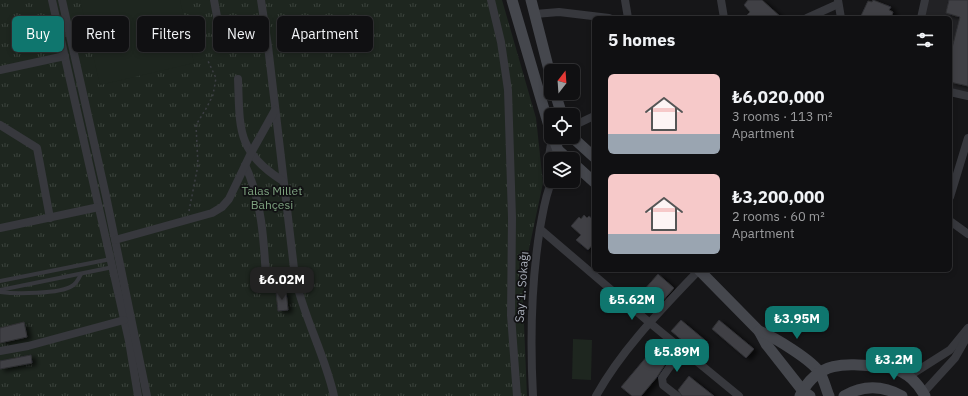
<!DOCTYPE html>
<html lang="en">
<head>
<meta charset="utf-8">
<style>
	body { margin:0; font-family:"IBM Plex Sans",sans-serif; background:#1e1e20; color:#f1f3f6; height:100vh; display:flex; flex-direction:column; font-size:15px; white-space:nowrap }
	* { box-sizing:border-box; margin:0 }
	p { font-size:13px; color:#9c9d9f }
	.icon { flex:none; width:22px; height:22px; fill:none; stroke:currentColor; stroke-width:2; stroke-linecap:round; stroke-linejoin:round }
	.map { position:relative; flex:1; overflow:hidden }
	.side { position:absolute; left:592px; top:16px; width:360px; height:256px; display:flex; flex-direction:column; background:#101012; border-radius:6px; box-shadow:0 2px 6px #0003,0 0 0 1px #303032 }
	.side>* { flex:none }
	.guide { position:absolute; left:12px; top:16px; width:380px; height:36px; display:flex; gap:8px }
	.needle { width:26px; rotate:17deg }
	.fabs { position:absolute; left:544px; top:64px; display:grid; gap:8px }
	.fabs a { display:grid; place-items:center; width:36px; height:36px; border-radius:6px; background:#101012; box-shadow:0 2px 6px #0003,0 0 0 1px #303032; font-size:20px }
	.price { position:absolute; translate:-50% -34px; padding:0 9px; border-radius:8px; background:#0f766e; color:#fff; font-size:13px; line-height:26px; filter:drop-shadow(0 1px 2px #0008) }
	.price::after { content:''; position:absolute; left:50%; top:24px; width:12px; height:9px; margin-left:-6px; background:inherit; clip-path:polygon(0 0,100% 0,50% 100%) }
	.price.active { background:#222; color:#fff }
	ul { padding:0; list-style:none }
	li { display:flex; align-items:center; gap:12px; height:100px; padding:0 16px }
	li span { display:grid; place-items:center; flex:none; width:112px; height:80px; border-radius:6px; color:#555 }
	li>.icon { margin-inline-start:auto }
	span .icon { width:48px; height:48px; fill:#fffc; stroke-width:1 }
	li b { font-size:17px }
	h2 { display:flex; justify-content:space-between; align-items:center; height:48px; padding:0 16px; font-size:17px }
	.chip { padding:0 14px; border-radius:6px; background:#101012; box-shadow:0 2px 6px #0003,0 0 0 1px #303032; font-size:14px; line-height:36px }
	.chip.active { background:#0f766e; color:#fff }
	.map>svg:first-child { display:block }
</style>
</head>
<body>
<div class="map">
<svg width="968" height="396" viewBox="0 0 968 396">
	<defs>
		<pattern id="grass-tufts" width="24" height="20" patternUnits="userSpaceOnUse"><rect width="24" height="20" fill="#1e261f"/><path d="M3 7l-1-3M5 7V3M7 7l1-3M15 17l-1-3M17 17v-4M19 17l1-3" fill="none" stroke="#3c433d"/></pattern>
		<filter id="shadow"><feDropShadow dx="4.5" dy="2.5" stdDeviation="2" flood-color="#0009"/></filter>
	</defs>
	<rect width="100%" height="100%" fill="#161618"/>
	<path fill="#222225" d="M 925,0 L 968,0 L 968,96 L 950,92 L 950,18 L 921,18 Z"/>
	<path fill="url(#grass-tufts)" d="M 0,0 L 502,0 L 536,118 L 543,183 L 529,249 L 523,300 L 527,396 L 0,396 Z"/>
	<g fill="#1e261f">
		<path d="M 80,0 L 180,0 L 194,63 L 100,85 Z"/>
		<path d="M 573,339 L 592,340 L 591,380 L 572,379 Z"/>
	</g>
	<g fill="#404145" stroke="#303034" filter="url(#shadow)">
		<path d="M 748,0 L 762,0 L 782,18 L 744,18 L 750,12 L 744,5 Z"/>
		<path d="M 873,0 L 891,7 L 889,10 L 893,12 L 891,18 L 860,18 L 868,1 L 872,2 Z"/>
		<path d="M 949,0 L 968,0 L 968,86 L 950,82 L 950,56 L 960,17 L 946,13 Z"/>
		<path d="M 584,215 L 587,218 L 589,216 L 594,220 L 594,243 L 588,250 L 576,240 L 581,235 L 571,226 L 579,217 L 581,219 Z"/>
		<path d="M 658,274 L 674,288 L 660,304 L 644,290 Z"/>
		<path d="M 286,291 L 288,310 L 278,311 L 276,292 Z"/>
		<path d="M 681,320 L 706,341 L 697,353 L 671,331 Z"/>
		<path d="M 719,320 L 754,349 L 746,358 L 712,329 Z"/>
		<path d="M 24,322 L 27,337 L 0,343 L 0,328 Z"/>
		<path d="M 653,349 L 668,360 L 657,377 L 641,396 L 632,396 L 621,387 Z"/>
		<path d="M 31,355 L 32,363 L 0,369 L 0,361 Z"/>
		<path d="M 689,376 L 695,381 L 714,396 L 682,396 L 678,390 Z"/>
	</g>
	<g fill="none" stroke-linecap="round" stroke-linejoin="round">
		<path stroke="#3d3f44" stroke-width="1.5" stroke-dasharray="2 3" stroke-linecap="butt" d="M 189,211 L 198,165 L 196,125 L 207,107 L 213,95 L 216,78 L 208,61"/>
		<g stroke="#37383d" stroke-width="4">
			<path d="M 0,281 L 111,259"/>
			<path d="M 0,290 L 113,267"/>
			<path d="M 0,292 C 15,294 60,294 72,286 C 77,283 79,278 81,274"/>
		</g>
		<g stroke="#37383d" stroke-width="8">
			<path d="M 52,0 L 129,341 L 138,396"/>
			<path d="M 62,0 L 106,196 L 147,396"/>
			<path d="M 214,0 L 218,22"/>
			<path d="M 261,0 L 268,46 L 295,277 C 304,318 325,355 334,396"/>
			<path d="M 491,0 L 501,42 L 508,90 L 512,218 L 511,315 L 517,396"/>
			<path d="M 625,0 L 628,18"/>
			<path d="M 721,0 L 724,18"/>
			<path d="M 838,0 L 841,18"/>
			<path d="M 535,14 L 559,12 L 609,18"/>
			<path d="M 807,18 L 838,4"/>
			<path d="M 921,18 L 925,0"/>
			<path d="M 0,70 L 65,56"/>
			<path d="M 238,79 C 240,128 236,152 283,181"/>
			<path d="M 950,92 L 968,96"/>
			<path d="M 0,125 L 37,148 L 50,218"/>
			<path d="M 573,126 L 594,116"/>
			<path d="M 245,165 C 262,201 264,241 266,279"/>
			<path d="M 551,184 L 548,163 L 552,137"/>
			<path d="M 950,197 L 968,138"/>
			<path d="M 950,221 L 968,234"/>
			<path d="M 0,228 L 99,207"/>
			<path d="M 540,229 L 650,323 L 739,396"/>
			<path d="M 115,240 L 212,213 L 222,207 L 229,199 L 251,153 L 275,110"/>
			<path d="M 0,351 L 28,346 L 124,320"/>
			<path d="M 909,376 L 950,350 L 968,328"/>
			<path d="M 923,393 L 955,358 L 968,335"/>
			<path d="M 533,396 C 530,340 531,284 540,228 C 543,213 545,195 552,181"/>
			<path d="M 596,396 C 622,349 662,309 699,270"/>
			<path d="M 677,396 L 663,385 L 662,378 L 682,349"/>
		</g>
		<g stroke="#45474d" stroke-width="11">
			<path d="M 512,0 L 551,133"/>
			<path d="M 531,0 L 551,78"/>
			<path d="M 555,93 L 562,115"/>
			<path d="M 553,137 L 558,150 L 568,159"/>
			<path d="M 572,137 L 594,157"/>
			<path d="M 573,163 L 594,182"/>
			<path d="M 699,270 L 759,331 L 766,344 L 803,391 L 810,396"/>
			<path d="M 759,331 C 774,337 812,360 820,373 C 824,380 826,389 829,396"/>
			<path d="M 800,396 C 820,355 854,365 892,368 C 908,373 917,382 925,396"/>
			<path d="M 844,396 C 863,385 882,385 902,396"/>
		</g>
	</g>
	<g text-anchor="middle" stroke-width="3.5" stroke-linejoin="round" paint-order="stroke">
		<g font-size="12" fill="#7fa381" stroke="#111113">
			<text x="272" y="195">Talas Millet<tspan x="272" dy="14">Bahçesi</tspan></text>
		</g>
		<g font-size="12" fill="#a8adb8" stroke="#111113">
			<text transform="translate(522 287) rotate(-86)" y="4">Say 1. Sokağı</text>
		</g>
	</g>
</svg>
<div class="fabs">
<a><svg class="needle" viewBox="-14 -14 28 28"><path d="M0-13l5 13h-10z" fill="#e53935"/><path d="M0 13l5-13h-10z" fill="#9c9d9f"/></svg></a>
<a><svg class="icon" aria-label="locate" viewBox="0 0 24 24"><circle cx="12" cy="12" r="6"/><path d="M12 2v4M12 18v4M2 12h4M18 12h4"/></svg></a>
<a><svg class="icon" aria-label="layers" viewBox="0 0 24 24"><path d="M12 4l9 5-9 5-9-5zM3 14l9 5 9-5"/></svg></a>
</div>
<b class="price active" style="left:282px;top:301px">₺6.02M</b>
<b class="price" style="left:632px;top:321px">₺5.62M</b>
<b class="price" style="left:797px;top:340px">₺3.95M</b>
<b class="price" style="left:677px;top:373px">₺5.89M</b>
<b class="price" style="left:894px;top:381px">₺3.2M</b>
<div class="guide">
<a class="chip active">Buy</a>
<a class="chip">Rent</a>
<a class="chip">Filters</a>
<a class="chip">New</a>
<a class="chip">Apartment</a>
</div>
<section class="side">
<h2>5 homes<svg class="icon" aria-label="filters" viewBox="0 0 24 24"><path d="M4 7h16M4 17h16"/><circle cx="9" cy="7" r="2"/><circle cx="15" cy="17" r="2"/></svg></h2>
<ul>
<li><span style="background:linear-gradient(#f6c9c9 75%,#9aa5b1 0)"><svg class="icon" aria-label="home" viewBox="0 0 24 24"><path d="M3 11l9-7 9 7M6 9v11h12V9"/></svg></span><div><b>₺6,020,000</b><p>3 rooms · 113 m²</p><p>Apartment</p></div></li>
<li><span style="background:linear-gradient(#f6c9c9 75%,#9aa5b1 0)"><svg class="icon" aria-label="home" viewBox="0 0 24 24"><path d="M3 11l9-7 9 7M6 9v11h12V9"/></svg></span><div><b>₺3,200,000</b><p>2 rooms · 60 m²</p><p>Apartment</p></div></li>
</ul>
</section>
</div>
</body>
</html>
